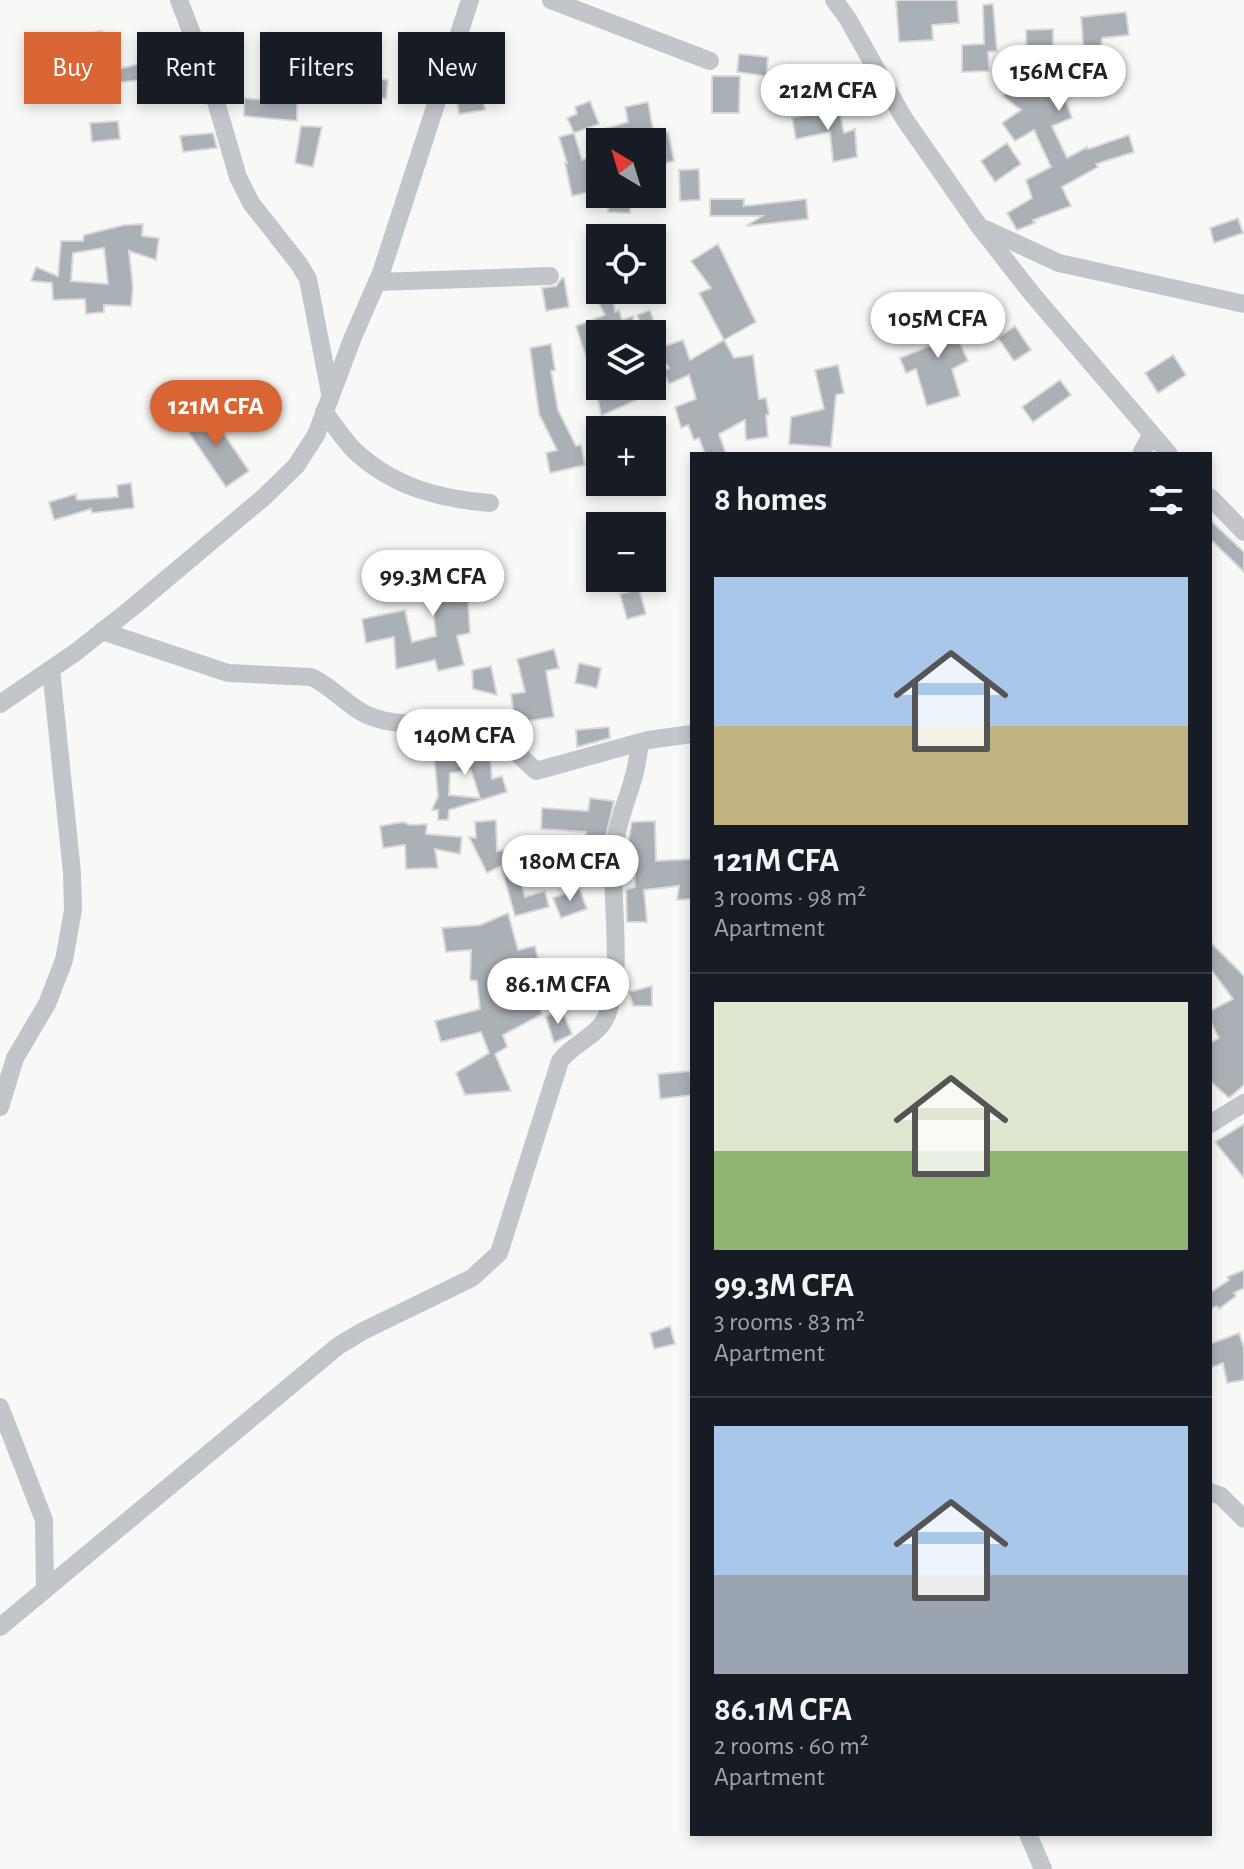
<!DOCTYPE html>
<html lang="en">
<head>
<meta charset="utf-8">
<style>
	body { margin:0; font-family:"Alegreya Sans",sans-serif; background:#242831; color:#f1f3f6; height:100vh; display:flex; flex-direction:column; font-size:30px; white-space:nowrap }
	* { box-sizing:border-box; margin:0 }
	p { font-size:26px; color:#9ea1a6 }
	.icon { flex:none; width:44px; height:44px; fill:none; stroke:currentColor; stroke-width:2; stroke-linecap:round; stroke-linejoin:round }
	.map { position:relative; flex:1; overflow:hidden }
	.details { position:absolute; left:690px; top:452px; width:522px; height:1384px; display:flex; flex-direction:column; background:#171b24; border-radius:0px; box-shadow:0 4px 12px #0003 }
	.details>* { flex:none }
	.top-card { position:absolute; left:24px; top:32px; width:546px; height:72px; display:flex; gap:16px }
	.needle { width:52px; rotate:322deg }
	.controls { position:absolute; left:586px; top:128px; display:grid; gap:16px }
	.controls a { display:grid; place-items:center; width:80px; height:80px; border-radius:0px; background:#171b24; box-shadow:0 4px 12px #0003; font-size:40px }
	.price { position:absolute; translate:-50% -68px; padding:0 18px; border-radius:28px; background:#fff; color:#222; font-size:26px; line-height:52px; filter:drop-shadow(0 2px 4px #0008) }
	.price::after { content:''; position:absolute; left:50%; top:48px; width:24px; height:18px; margin-left:-12px; background:inherit; clip-path:polygon(0 0,100% 0,50% 100%) }
	.price.current { background:#d96535; color:#fff }
	ul { padding:0; list-style:none }
	li { display:grid; align-content:center; gap:16px; height:424px; padding:0 24px }
	li+li { border-top:2px solid #363941 }
	li span { display:grid; place-items:center; height:248px; border-radius:0px; color:#555 }
	li>.icon { margin-inline-start:auto }
	span .icon { width:144px; height:144px; fill:#fffc; stroke-width:1 }
	li b { font-size:34px }
	h2 { display:flex; justify-content:space-between; align-items:center; height:96px; padding:0 24px; font-size:34px }
	.pill { padding:0 28px; border-radius:0px; background:#171b24; box-shadow:0 4px 12px #0003; font-size:28px; line-height:72px }
	.pill.current { background:#d96535; color:#fff }
	.map>svg:first-child { display:block }
</style>
</head>
<body>
<div class="map">
<svg width="1244" height="1869" viewBox="0 0 1244 1869">
	<rect width="100%" height="100%" fill="#f8f8f6"/>
	<g fill="#a9b0b6" stroke="#dadad8" stroke-width="2" fill-rule="evenodd">
		<path d="M 896,0 L 957,0 L 959,23 L 932,25 L 933,40 L 899,42 Z"/>
		<path d="M 993,4 L 997,51 L 988,52 L 989,71 L 962,72 L 962,45 L 984,44 L 983,5 Z"/>
		<path d="M 1126,12 L 1129,35 L 1102,38 L 1099,75 L 1077,76 L 1078,90 L 1062,91 L 1072,118 L 1052,126 L 1067,158 L 1087,147 L 1088,149 L 1129,135 L 1134,152 L 1096,164 L 1098,167 L 1062,187 L 1071,206 L 1033,220 L 1035,223 L 1017,230 L 1007,213 L 1032,198 L 1026,180 L 1051,167 L 1034,130 L 1015,141 L 1002,123 L 1021,110 L 1003,96 L 1027,67 L 1026,30 L 1053,29 L 1053,54 L 1084,56 L 1081,17 Z"/>
		<path d="M 102,31 L 105,46 L 67,54 L 64,39 Z"/>
		<path d="M 739,54 L 768,57 L 766,76 L 737,72 Z"/>
		<path d="M 148,62 L 150,79 L 68,88 L 67,81 Z"/>
		<path d="M 321,68 L 388,80 L 386,99 L 317,82 Z"/>
		<path d="M 712,76 L 740,76 L 739,113 L 712,113 Z"/>
		<path d="M 480,80 L 485,110 L 459,114 L 455,85 Z"/>
		<path d="M 151,82 L 173,82 L 173,101 L 150,101 Z"/>
		<path d="M 244,98 L 297,103 L 297,121 L 244,116 Z"/>
		<path d="M 590,101 L 599,124 L 574,133 L 567,118 L 577,114 L 575,107 Z"/>
		<path d="M 648,102 L 654,135 L 668,132 L 674,161 L 656,165 L 652,142 L 605,142 L 601,130 L 628,122 L 625,107 Z"/>
		<path d="M 839,108 L 844,133 L 855,129 L 857,157 L 833,162 L 830,132 L 796,139 L 792,118 Z"/>
		<path d="M 118,121 L 120,139 L 92,142 L 90,123 Z"/>
		<path d="M 301,126 L 322,127 L 313,167 L 295,163 Z"/>
		<path d="M 213,133 L 217,148 L 183,152 L 180,136 Z"/>
		<path d="M 574,133 L 582,160 L 587,158 L 594,191 L 572,196 L 565,163 L 567,163 L 559,137 Z"/>
		<path d="M 1007,143 L 1021,164 L 995,182 L 981,161 Z"/>
		<path d="M 699,169 L 700,200 L 680,201 L 679,170 Z"/>
		<path d="M 609,194 L 631,194 L 630,213 L 608,212 Z"/>
		<path d="M 710,199 L 744,199 L 744,206 L 806,199 L 808,219 L 746,226 L 762,216 L 710,216 Z"/>
		<path d="M 1238,218 L 1243,233 L 1214,243 L 1210,228 Z"/>
		<path d="M 143,224 L 142,236 L 159,238 L 156,260 L 129,251 L 133,288 L 131,306 L 104,305 L 104,312 L 86,314 L 85,299 L 53,300 L 52,283 L 31,281 L 36,267 L 58,276 L 61,241 L 83,241 L 84,235 L 124,225 ZM 104,248 L 108,284 L 71,281 L 73,253 Z"/>
		<path d="M 718,244 L 756,322 L 724,340 L 699,293 L 711,288 L 691,261 Z"/>
		<path d="M 562,278 L 564,278 L 569,307 L 546,311 L 542,288 L 556,286 Z"/>
		<path d="M 592,290 L 612,290 L 615,312 L 619,310 L 622,320 L 633,316 L 635,334 L 600,334 L 600,352 L 586,357 L 576,326 L 605,315 Z"/>
		<path d="M 944,307 L 968,361 L 952,369 L 960,396 L 927,406 L 916,369 L 906,373 L 900,358 L 935,344 L 923,315 Z"/>
		<path d="M 650,310 L 662,347 L 683,340 L 690,360 L 724,340 L 734,358 L 753,355 L 759,399 L 766,398 L 769,414 L 766,415 L 768,437 L 746,440 L 745,420 L 719,434 L 726,454 L 705,454 L 699,438 L 694,440 L 688,425 L 681,428 L 675,407 L 696,399 L 689,375 L 669,384 L 663,371 L 669,368 L 658,354 L 656,355 L 652,347 L 652,334 L 646,334 L 637,315 Z"/>
		<path d="M 1015,326 L 1031,350 L 1014,361 L 998,338 Z"/>
		<path d="M 551,344 L 555,370 L 551,371 L 558,410 L 576,446 L 581,445 L 585,465 L 550,473 L 546,453 L 557,450 L 539,414 L 530,348 Z"/>
		<path d="M 1173,355 L 1186,375 L 1158,393 L 1145,373 Z"/>
		<path d="M 838,365 L 844,393 L 836,395 L 831,447 L 789,444 L 791,417 L 824,409 L 815,370 Z"/>
		<path d="M 1060,380 L 1071,395 L 1033,422 L 1022,407 Z"/>
		<path d="M 601,386 L 643,386 L 645,396 L 601,416 L 596,389 Z"/>
		<path d="M 206,408 L 249,471 L 226,487 L 183,424 Z"/>
		<path d="M 131,483 L 134,508 L 92,513 L 91,509 L 54,520 L 49,502 L 76,494 L 77,500 L 118,497 L 117,485 Z"/>
		<path d="M 1210,520 L 1244,552 L 1244,572 L 1210,539 Z"/>
		<path d="M 482,557 L 486,581 L 467,585 L 470,633 L 457,636 L 464,665 L 438,671 L 435,660 L 396,669 L 394,637 L 366,643 L 362,619 L 405,610 L 412,642 L 436,636 L 431,592 L 426,593 L 421,569 Z"/>
		<path d="M 639,589 L 646,614 L 627,619 L 620,594 Z"/>
		<path d="M 554,649 L 559,668 L 546,671 L 554,717 L 515,723 L 511,694 L 525,692 L 517,659 Z"/>
		<path d="M 579,663 L 601,668 L 597,688 L 575,683 Z"/>
		<path d="M 491,666 L 497,695 L 473,689 L 472,670 Z"/>
		<path d="M 609,727 L 610,738 L 577,747 L 576,730 Z"/>
		<path d="M 465,735 L 480,737 L 489,743 L 492,779 L 502,776 L 507,792 L 449,810 L 448,820 L 438,820 L 438,810 L 432,810 L 438,796 L 434,756 L 466,751 ZM 471,770 L 480,798 L 449,795 L 450,773 Z"/>
		<path d="M 590,798 L 614,801 L 603,850 L 584,848 L 586,832 L 541,829 L 542,808 L 588,811 Z"/>
		<path d="M 496,820 L 497,851 L 503,850 L 516,876 L 519,875 L 525,897 L 545,891 L 549,907 L 515,916 L 501,866 L 487,873 L 469,837 L 476,838 L 475,822 Z"/>
		<path d="M 655,821 L 656,861 L 692,859 L 692,899 L 677,900 L 679,886 L 644,890 L 647,922 L 627,922 L 626,890 L 635,887 L 634,857 L 626,858 L 631,826 L 632,822 Z"/>
		<path d="M 403,822 L 410,825 L 427,824 L 426,834 L 462,837 L 460,854 L 435,849 L 438,868 L 406,869 L 405,845 L 383,848 L 380,826 Z"/>
		<path d="M 579,888 L 587,909 L 561,918 L 553,898 Z"/>
		<path d="M 508,913 L 518,950 L 535,946 L 541,971 L 565,968 L 562,978 L 588,969 L 593,983 L 537,989 L 542,1014 L 503,1035 L 507,1047 L 495,1054 L 511,1091 L 465,1095 L 456,1073 L 489,1053 L 481,1032 L 441,1042 L 435,1021 L 480,1009 L 477,981 L 470,980 L 471,950 L 446,952 L 442,928 L 480,925 Z"/>
		<path d="M 1210,942 L 1244,976 L 1244,1085 L 1229,1098 L 1210,1081 L 1210,1043 L 1219,1038 L 1210,1021 L 1210,1011 L 1233,999 L 1210,968 Z"/>
		<path d="M 652,986 L 652,1006 L 633,1006 L 629,992 Z"/>
		<path d="M 561,1008 L 572,1034 L 554,1043 L 546,1017 Z"/>
		<path d="M 690,1071 L 692,1095 L 660,1099 L 658,1074 Z"/>
		<path d="M 1244,1124 L 1244,1178 L 1215,1142 Z"/>
		<path d="M 1244,1270 L 1244,1288 L 1234,1293 L 1236,1296 L 1219,1309 L 1217,1306 L 1210,1309 L 1210,1293 L 1229,1280 L 1227,1277 Z"/>
		<path d="M 670,1326 L 675,1344 L 654,1349 L 650,1333 Z"/>
		<path d="M 1239,1333 L 1244,1348 L 1244,1380 L 1227,1383 L 1223,1363 L 1210,1368 L 1210,1344 Z"/>
	</g>
	<g fill="none" stroke-linecap="round" stroke-linejoin="round">
		<g stroke="#c2c5c9" stroke-width="18">
			<path d="M 179,0 L 209,78 L 238,177 L 251,203 L 299,264 L 308,279 L 330,393"/>
			<path d="M 551,0 L 710,61"/>
			<path d="M 834,0 L 848,19 L 903,117 L 979,226 L 1033,295 L 1169,454"/>
			<path d="M 985,229 L 1059,263 L 1244,304"/>
			<path d="M 377,282 L 550,276"/>
			<path d="M 324,412 C 335,425 344,441 356,452 C 394,487 440,499 490,503"/>
			<path d="M 1141,454 L 1151,435"/>
			<path d="M 1210,497 L 1244,532"/>
			<path d="M 102,631 L 228,673 L 311,677 C 332,686 347,706 367,715 C 404,731 446,719 484,725 L 491,729 L 536,771 L 648,740 L 692,734"/>
			<path d="M 0,704 L 76,652 L 133,607 L 263,498 L 296,466 L 316,435 L 353,337 L 381,273 L 470,0"/>
			<path d="M 0,1107 L 15,1058 L 47,1004 L 64,960 L 73,910 L 72,873 L 51,669"/>
			<path d="M 1210,1124 L 1244,1103"/>
			<path d="M 0,1407 L 44,1520 L 45,1590"/>
			<path d="M 1210,1492 L 1221,1496 L 1244,1519"/>
			<path d="M 0,1627 L 338,1346 L 363,1331 L 472,1278 L 499,1253 L 560,1061 C 573,1043 598,1037 607,1015 C 626,966 607,891 616,838 C 619,818 628,798 633,779 C 637,767 638,755 640,743"/>
			<path d="M 1028,1834 L 1043,1869"/>
		</g>
	</g>
</svg>
<div class="controls">
<a><svg class="needle" viewBox="-14 -14 28 28"><path d="M0-13l5 13h-10z" fill="#e53935"/><path d="M0 13l5-13h-10z" fill="#9ea1a6"/></svg></a>
<a><svg class="icon" aria-label="locate" viewBox="0 0 24 24"><circle cx="12" cy="12" r="6"/><path d="M12 2v4M12 18v4M2 12h4M18 12h4"/></svg></a>
<a><svg class="icon" aria-label="layers" viewBox="0 0 24 24"><path d="M12 4l9 5-9 5-9-5zM3 14l9 5 9-5"/></svg></a>
<a>+</a>
<a>−</a>
</div>
<b class="price" style="left:1059px;top:113px">156M CFA</b>
<b class="price" style="left:828px;top:132px">212M CFA</b>
<b class="price" style="left:938px;top:360px">105M CFA</b>
<b class="price current" style="left:216px;top:448px">121M CFA</b>
<b class="price" style="left:433px;top:618px">99.3M CFA</b>
<b class="price" style="left:465px;top:777px">140M CFA</b>
<b class="price" style="left:570px;top:903px">180M CFA</b>
<b class="price" style="left:558px;top:1026px">86.1M CFA</b>
<div class="top-card">
<a class="pill current">Buy</a>
<a class="pill">Rent</a>
<a class="pill">Filters</a>
<a class="pill">New</a>
</div>
<section class="details">
<h2>8 homes<svg class="icon" aria-label="filters" viewBox="0 0 24 24"><path d="M4 7h16M4 17h16"/><circle cx="9" cy="7" r="2"/><circle cx="15" cy="17" r="2"/></svg></h2>
<ul>
<li><span style="background:linear-gradient(#a9c7e8 60%,#c2b280 0)"><svg class="icon" aria-label="home" viewBox="0 0 24 24"><path d="M3 11l9-7 9 7M6 9v11h12V9"/></svg></span><div><b>121M CFA</b><p>3 rooms · 98 m²</p><p>Apartment</p></div></li>
<li><span style="background:linear-gradient(#dfe7d0 60%,#8fb573 0)"><svg class="icon" aria-label="home" viewBox="0 0 24 24"><path d="M3 11l9-7 9 7M6 9v11h12V9"/></svg></span><div><b>99.3M CFA</b><p>3 rooms · 83 m²</p><p>Apartment</p></div></li>
<li><span style="background:linear-gradient(#a9c7e8 60%,#9aa5b1 0)"><svg class="icon" aria-label="home" viewBox="0 0 24 24"><path d="M3 11l9-7 9 7M6 9v11h12V9"/></svg></span><div><b>86.1M CFA</b><p>2 rooms · 60 m²</p><p>Apartment</p></div></li>
</ul>
</section>
</div>
</body>
</html>
